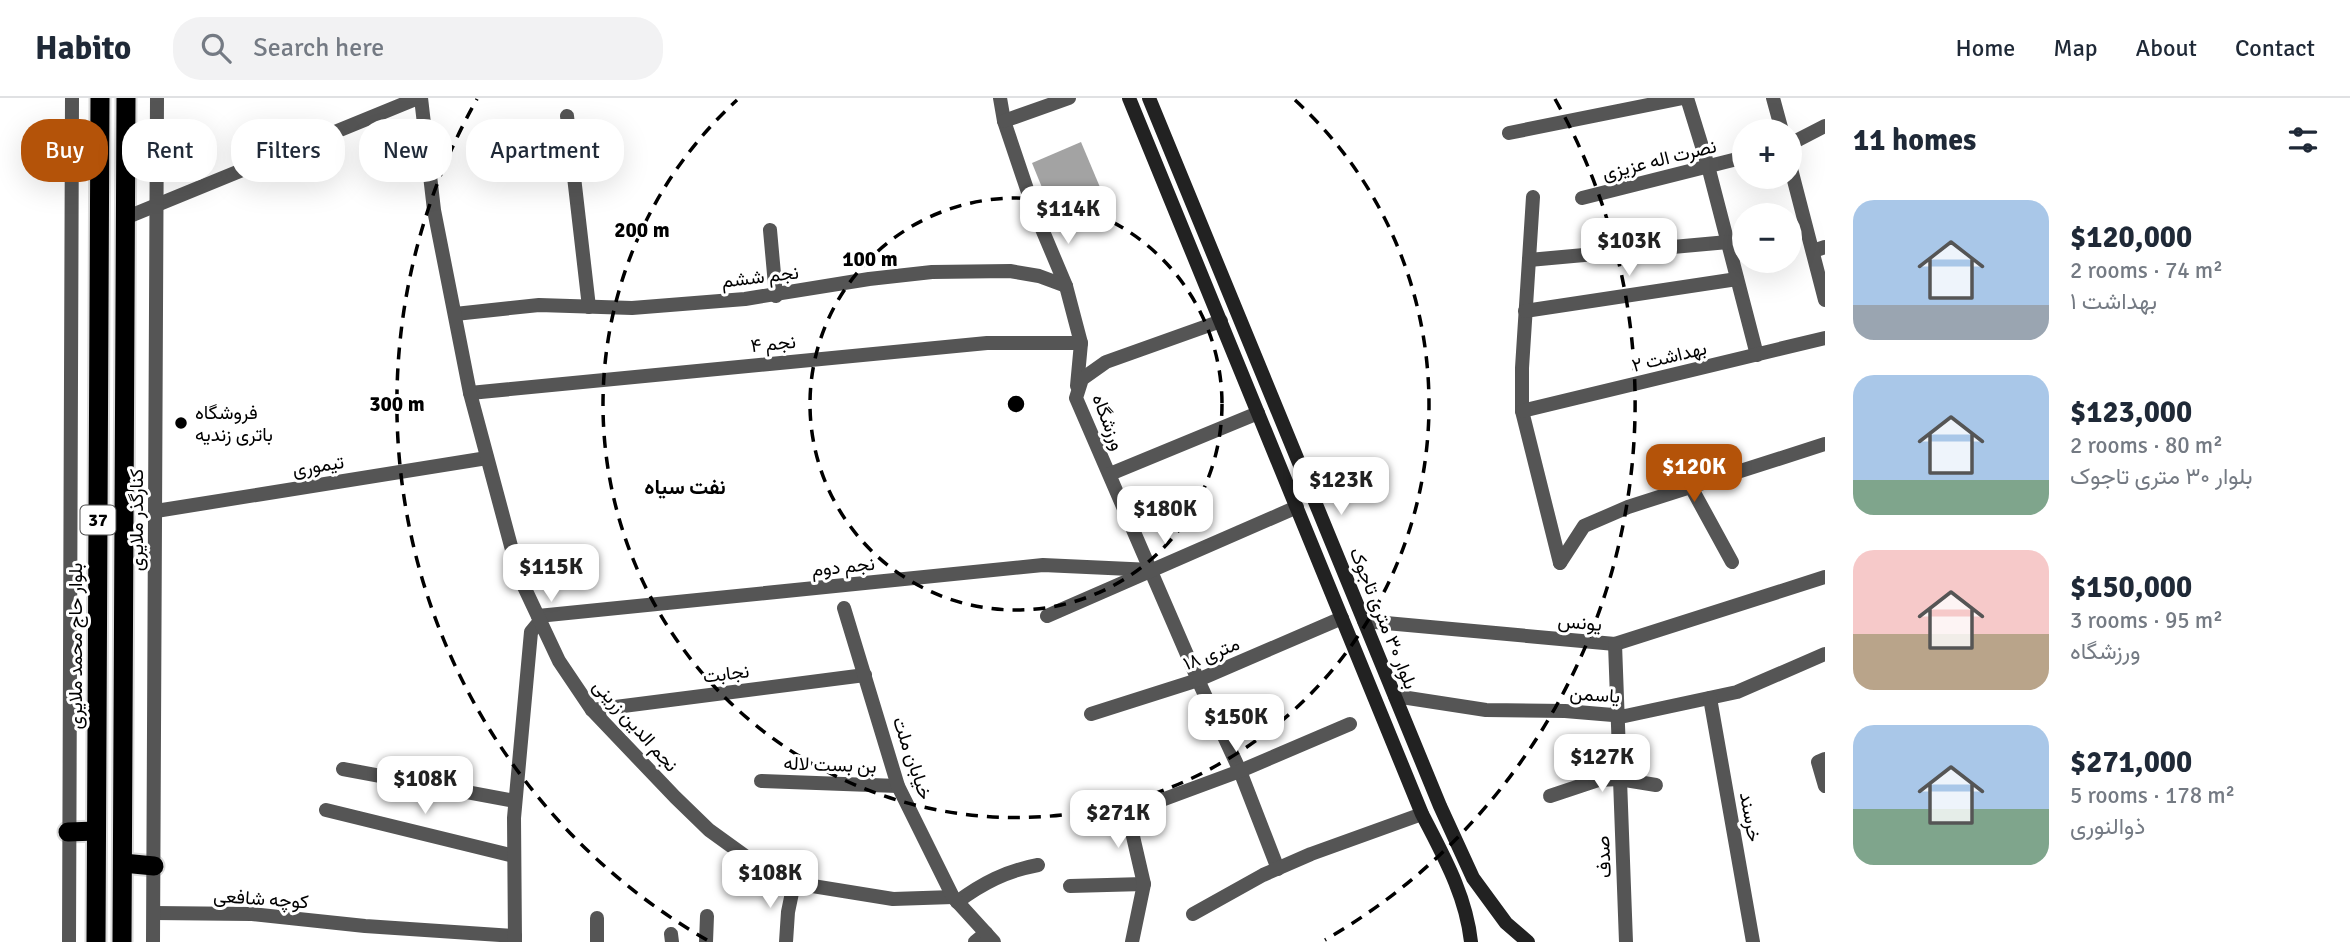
<!DOCTYPE html>
<html lang="en">
<head>
<meta charset="utf-8">
<style>
	body { margin:0; font-family:Signika,Vazirmatn,sans-serif; background:#f2f2f3; color:#1f2937; height:100vh; display:flex; flex-direction:column; font-size:26px; white-space:nowrap }
	* { box-sizing:border-box; margin:0 }
	p { font-size:23px; color:#747a83 }
	.icon { flex:none; width:38px; height:38px; fill:none; stroke:currentColor; stroke-width:2; stroke-linecap:round; stroke-linejoin:round }
	.map { position:relative; flex:1; overflow:hidden }
	.details { display:flex; flex-direction:column; background:#fff; width:525px }
	.details>* { flex:none }
	.banner { position:absolute; left:21px; top:21px; width:665px; height:63px; display:flex; gap:14px }
	.fabs { position:absolute; left:1732px; top:21px; display:grid; gap:14px }
	.fabs a { display:grid; place-items:center; width:70px; height:70px; border-radius:50%; background:#fff; box-shadow:0 7px 28px #0002; font-size:35px }
	.price { position:absolute; translate:-50% -60px; padding:0 16px; border-radius:14px; background:#fff; color:#222; font-size:23px; line-height:46px; filter:drop-shadow(0 2px 4px #0008) }
	.price::after { content:''; position:absolute; left:50%; top:42px; width:21px; height:16px; margin-left:-10px; background:inherit; clip-path:polygon(0 0,100% 0,50% 100%) }
	.price.selected { background:#b45309; color:#fff }
	ul { padding:0; list-style:none }
	li { display:flex; align-items:center; gap:21px; height:175px; padding:0 28px }
	li span { display:grid; place-items:center; flex:none; width:196px; height:140px; border-radius:21px; color:#555 }
	li>.icon { margin-inline-start:auto }
	span .icon { width:84px; height:84px; fill:#fffc; stroke-width:1 }
	li b { font-size:30px }
	h2 { display:flex; justify-content:space-between; align-items:center; height:84px; padding:0 28px; font-size:30px }
	.tag { padding:0 24px; border-radius:28px; background:#fff; box-shadow:0 7px 28px #0002; font-size:24px; line-height:63px }
	.tag.selected { background:#b45309; color:#fff }
	header { display:flex; align-items:center; gap:42px; box-sizing:border-box; height:98px; padding:0 35px; background:#fff; border-bottom:2px solid #e0e1e3 }
	header strong { font-size:33px }
	nav { display:flex; gap:38px; margin-inline-start:auto; font-size:24px }
	.search { width:490px; height:63px; background:#f2f2f3; display:flex; align-items:center; gap:18px; box-sizing:border-box; padding:0 24px; border-radius:28px; color:#747a83; font-size:26px }
	main { display:flex; flex:1; min-height:0 }
	.map>svg:first-child { display:block }
</style>
</head>
<body>
<header>
<strong>Habito</strong>
<div class="search"><svg class="icon" aria-label="search" viewBox="0 0 24 24"><circle cx="10" cy="10" r="6"/><path d="M15 15l6 6"/></svg>Search here</div>
<nav><a>Home</a><a>Map</a><a>About</a><a>Contact</a></nav>
</header>
<main>
<div class="map">
<svg width="1825" height="844" viewBox="0 0 1825 844">
	<rect width="100%" height="100%" fill="#fff"/>
	<path fill="#a3a3a3" d="M 1081,44 L 1102,94 L 1052,114 L 1032,65 Z"/>
	<g fill="none" stroke-linecap="round" stroke-linejoin="round">
		<g stroke="#dbdbdb" stroke-width="23">
			<g id="trunk">
				<path d="M 68,734 L 96,733"/>
				<path d="M 123,765 L 154,768"/>
				<path d="M 96,844 L 100,0"/>
				<path d="M 122,844 L 126,0"/>
			</g>
		</g>
		<g stroke="#555" stroke-width="14">
			<path d="M 1000,0 L 1004,23 L 1034,112 L 1066,188 L 1081,245 L 1077,288"/>
			<path d="M 1687,0 L 1708,68 L 1757,257"/>
			<path d="M 567,18 L 589,209"/>
			<path d="M 1004,23 L 1069,0"/>
			<path d="M 1509,35 L 1683,0"/>
			<path d="M 1790,46 L 1825,28"/>
			<path d="M 1533,99 L 1522,270 L 1522,313 L 1560,465"/>
			<path d="M 1582,100 L 1745,59"/>
			<path d="M 770,132 L 776,198"/>
			<path d="M 1813,153 L 1825,149"/>
			<path d="M 1529,162 L 1728,144"/>
			<path d="M 1525,213 L 1737,181"/>
			<path d="M 455,216 L 539,207 L 632,210 L 745,201 L 869,181 L 932,174 L 1010,173 L 1039,178 L 1066,188"/>
			<path d="M 1221,223 L 1106,264 L 1082,281 L 1076,300 L 1198,582 L 1240,673 L 1278,771"/>
			<path d="M 470,295 L 987,245 L 1081,245"/>
			<path d="M 1522,313 L 1825,240"/>
			<path d="M 1110,376 L 1258,315"/>
			<path d="M 1691,389 L 1732,464"/>
			<path d="M 156,413 L 487,360"/>
			<path d="M 1560,465 L 1584,428 L 1628,409 L 1825,346"/>
			<path d="M 538,518 L 1043,467 L 1152,472"/>
			<path d="M 1047,518 L 1297,409"/>
			<path d="M 1364,523 L 1615,546 L 1825,479"/>
			<path d="M 1615,546 L 1626,844"/>
			<path d="M 1395,598 L 1486,612 L 1565,613 L 1625,618 L 1737,594 L 1825,556"/>
			<path d="M 1710,600 L 1753,844"/>
			<path d="M 592,612 L 865,577"/>
			<path d="M 1091,616 L 1198,582 L 1342,520"/>
			<path d="M 1825,661 L 1818,664 L 1825,688"/>
			<path d="M 343,671 L 515,703"/>
			<path d="M 761,683 L 898,688"/>
			<path d="M 1550,698 L 1598,682 L 1619,681 L 1656,687"/>
			<path d="M 326,712 L 514,758"/>
			<path d="M 1070,788 L 1144,786"/>
			<path d="M 957,804 C 983,785 1006,773 1038,767"/>
			<path d="M 154,815 L 252,816 L 365,828 L 515,838"/>
			<path d="M 1193,816 L 1263,777 L 1311,756 L 1422,716"/>
			<path d="M 597,820 L 597,844"/>
			<path d="M 671,836 L 672,844"/>
			<path d="M 515,844 L 514,720 L 531,534 L 540,523"/>
			<path d="M 706,844 L 707,818"/>
			<path d="M 786,844 L 788,814 L 794,785"/>
			<path d="M 975,844 L 986,835"/>
			<path d="M 1132,844 L 1144,786 L 1132,734 L 1132,713 L 1240,673 L 1350,626"/>
		</g>
		<g stroke="#555" stroke-width="14">
			<path d="M 421,0 L 434,112 L 470,295 L 519,478 L 559,563 L 592,612 L 675,699 L 709,732 L 745,758 L 794,785 L 893,801 L 953,799"/>
			<path d="M 1773,0 L 1782,33"/>
			<path d="M 1790,67 L 1825,202"/>
			<path d="M 125,120 L 418,0"/>
			<path d="M 844,510 L 898,688 L 953,799 L 994,844"/>
			<path d="M 69,844 L 72,0"/>
			<path d="M 153,844 L 157,0"/>
		</g>
		<g stroke="#222" stroke-width="14">
			<path d="M 1129,0 L 1422,716 C 1443,757 1466,797 1471,844"/>
			<path d="M 1149,0 L 1440,708 L 1473,780 L 1506,825 L 1528,844"/>
		</g>
		<use href="#trunk" stroke="#000" stroke-width="19"/>
	</g>
	<g fill="none" stroke="#000" stroke-width="3.5" stroke-dasharray="12 9">
		<circle cx="1016" cy="306" r="206"/>
		<path d="M1295 2A413 413 0 1 1 737 2"/>
		<path d="M707 842A619 619 0 0 1 477 1M1555 1A619 619 0 0 1 1325 842"/>
	</g>
	<circle fill="#000" stroke="#fff" stroke-width="2.5" cx="181" cy="325" r="7"/>
	<g text-anchor="middle" stroke-width="6" stroke-linejoin="round" paint-order="stroke">
		<rect fill="#fff" stroke="#4c4c4c" stroke-width="2" x="80.5" y="407.5" width="35" height="29" rx="5"/>
		<g font-size="18" font-weight="bold" fill="#000">
			<text x="98" y="428">37</text>
		</g>
		<g font-size="19" fill="#000" stroke="#fff">
			<text transform="translate(1659 61) rotate(-14)" y="7">نصرت اله عزیزی</text>
			<text transform="translate(760 178) rotate(-7)" y="7">نجم ششم</text>
			<text transform="translate(773 245) rotate(-6)" y="7">نجم ۴</text>
			<text transform="translate(1669 258) rotate(-14)" y="7">بهداشت ۲</text>
			<text transform="translate(1109 324) rotate(69)" y="7">ورزشگاه</text>
			<text transform="translate(318 367) rotate(-9)" y="7">تیموری</text>
			<text transform="translate(136 422) rotate(-90)" y="7">کنارگذر ملایری</text>
			<text transform="translate(843 468) rotate(-6)" y="7">نجم دوم</text>
			<text transform="translate(1384 520) rotate(68)" y="7">بلوار ۳۰ متری تاجوک</text>
			<text transform="translate(1580 524) rotate(5)" y="7">یونس</text>
			<text transform="translate(75 548) rotate(-90)" y="7">بلوار حاج محمد ملایری</text>
			<text transform="translate(1211 555) rotate(-22)" y="7">۱۸ متری</text>
			<text transform="translate(726 575) rotate(-7)" y="7">نجابت</text>
			<text transform="translate(1595 596) rotate(4)" y="7">یاسمن</text>
			<text transform="translate(636 627) rotate(48)" y="7">نجم الدین زرینی</text>
			<text transform="translate(913 660) rotate(71)" y="7">خیابان ملت</text>
			<text transform="translate(830 666) rotate(2)" y="7">بن بست لاله</text>
			<text transform="translate(1751 719) rotate(80)" y="7">خرسند</text>
			<text transform="translate(1603 759) rotate(-93)" y="7">صدف</text>
			<text transform="translate(261 800) rotate(4)" y="7">کوچه شافعی</text>
		</g>
		<g font-size="19" fill="#000" stroke="#fff" text-anchor="start">
			<text x="195" y="321">فروشگاه<tspan x="195" dy="22">باتری زندیه</tspan></text>
		</g>
		<g font-size="21" font-weight="bold" fill="#000" stroke="#fff">
			<text x="685" y="396">نفت سیاه</text>
		</g>
	</g>
	<circle cx="1016" cy="306" r="10" fill="#000" stroke="#fff" stroke-width="3.5"/>
	<g font-size="21" text-anchor="middle" font-weight="bold" fill="#000" stroke="#fff" stroke-width="6" stroke-linejoin="round" paint-order="stroke">
		<text x="642" y="139">200 m</text>
		<text x="870" y="168">100 m</text>
		<text x="397" y="313">300 m</text>
	</g>
</svg>
<div class="fabs">
<a>+</a>
<a>−</a>
</div>
<b class="price" style="left:1068px;top:148px">$114K</b>
<b class="price" style="left:1629px;top:180px">$103K</b>
<b class="price selected" style="left:1694px;top:406px">$120K</b>
<b class="price" style="left:1341px;top:419px">$123K</b>
<b class="price" style="left:1165px;top:448px">$180K</b>
<b class="price" style="left:551px;top:506px">$115K</b>
<b class="price" style="left:1236px;top:656px">$150K</b>
<b class="price" style="left:1602px;top:696px">$127K</b>
<b class="price" style="left:425px;top:718px">$108K</b>
<b class="price" style="left:1118px;top:752px">$271K</b>
<b class="price" style="left:770px;top:812px">$108K</b>
<div class="banner">
<a class="tag selected">Buy</a>
<a class="tag">Rent</a>
<a class="tag">Filters</a>
<a class="tag">New</a>
<a class="tag">Apartment</a>
</div>
</div>
<section class="details">
<h2>11 homes<svg class="icon" aria-label="filters" viewBox="0 0 24 24"><path d="M4 7h16M4 17h16"/><circle cx="9" cy="7" r="2"/><circle cx="15" cy="17" r="2"/></svg></h2>
<ul>
<li><span style="background:linear-gradient(#a9c7e8 75%,#9aa5b1 0)"><svg class="icon" aria-label="home" viewBox="0 0 24 24"><path d="M3 11l9-7 9 7M6 9v11h12V9"/></svg></span><div><b>$120,000</b><p>2 rooms · 74 m²</p><p>بهداشت ۱</p></div></li>
<li><span style="background:linear-gradient(#a9c7e8 75%,#7fa58c 0)"><svg class="icon" aria-label="home" viewBox="0 0 24 24"><path d="M3 11l9-7 9 7M6 9v11h12V9"/></svg></span><div><b>$123,000</b><p>2 rooms · 80 m²</p><p>بلوار ۳۰ متری تاجوک</p></div></li>
<li><span style="background:linear-gradient(#f6c9c9 60%,#b9a48a 0)"><svg class="icon" aria-label="home" viewBox="0 0 24 24"><path d="M3 11l9-7 9 7M6 9v11h12V9"/></svg></span><div><b>$150,000</b><p>3 rooms · 95 m²</p><p>ورزشگاه</p></div></li>
<li><span style="background:linear-gradient(#a9c7e8 60%,#7fa58c 0)"><svg class="icon" aria-label="home" viewBox="0 0 24 24"><path d="M3 11l9-7 9 7M6 9v11h12V9"/></svg></span><div><b>$271,000</b><p>5 rooms · 178 m²</p><p>ذوالنوری</p></div></li>
</ul>
</section>
</main>
</body>
</html>
